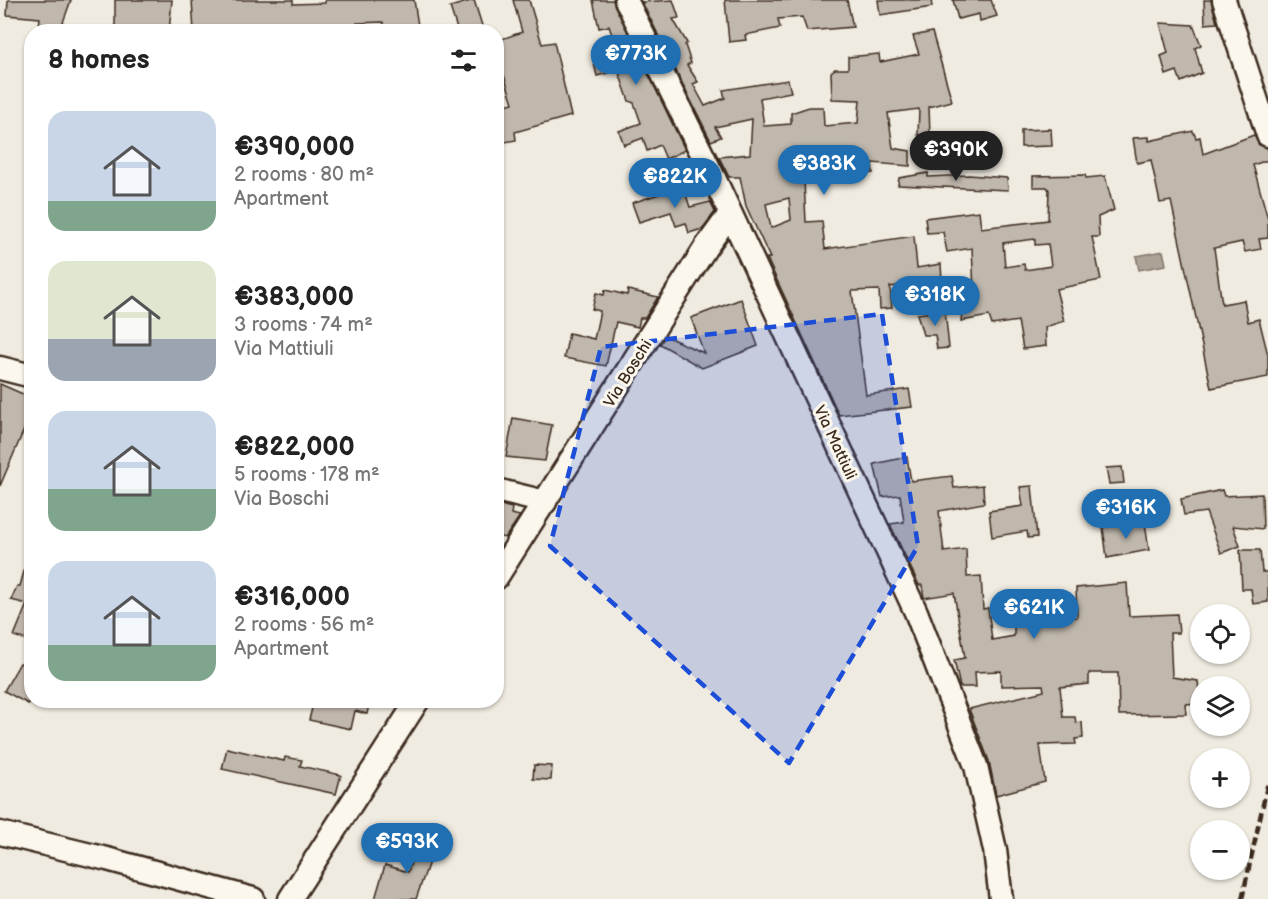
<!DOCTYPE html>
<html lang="en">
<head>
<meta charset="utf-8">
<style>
	body { margin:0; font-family:"Balsamiq Sans",sans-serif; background:#f6f6f6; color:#222; height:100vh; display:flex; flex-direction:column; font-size:22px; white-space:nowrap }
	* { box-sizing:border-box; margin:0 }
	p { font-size:20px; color:#767676 }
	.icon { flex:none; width:33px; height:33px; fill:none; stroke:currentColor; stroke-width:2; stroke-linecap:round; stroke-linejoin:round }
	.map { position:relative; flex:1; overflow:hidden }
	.sheet { position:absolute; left:24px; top:24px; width:480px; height:684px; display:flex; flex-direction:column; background:#fff; border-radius:24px; box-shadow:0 2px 4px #0004 }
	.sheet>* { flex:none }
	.buttons { position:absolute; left:1190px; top:604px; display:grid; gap:12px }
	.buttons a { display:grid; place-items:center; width:60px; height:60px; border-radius:50%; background:#fff; box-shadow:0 2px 4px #0004; font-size:30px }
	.price { position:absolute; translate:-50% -51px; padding:0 14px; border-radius:21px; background:#1f6fb2; color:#fff; font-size:20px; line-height:39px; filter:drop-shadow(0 2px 3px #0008) }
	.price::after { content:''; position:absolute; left:50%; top:36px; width:18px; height:14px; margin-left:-9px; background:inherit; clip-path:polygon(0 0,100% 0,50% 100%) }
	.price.active { background:#222; color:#fff }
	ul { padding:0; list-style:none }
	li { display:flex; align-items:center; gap:18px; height:150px; padding:0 24px }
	li span { display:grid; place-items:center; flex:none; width:168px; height:120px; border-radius:18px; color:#555 }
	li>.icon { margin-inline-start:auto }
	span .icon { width:72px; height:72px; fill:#fffc; stroke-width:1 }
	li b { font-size:26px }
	h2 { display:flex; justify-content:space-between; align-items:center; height:72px; padding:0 24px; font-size:26px }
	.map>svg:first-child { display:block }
</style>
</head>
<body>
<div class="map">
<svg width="1268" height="899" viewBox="0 0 1268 899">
	<rect width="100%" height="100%" fill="#f0ebe0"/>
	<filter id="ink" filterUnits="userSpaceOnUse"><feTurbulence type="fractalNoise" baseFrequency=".0167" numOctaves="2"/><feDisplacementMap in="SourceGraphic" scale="12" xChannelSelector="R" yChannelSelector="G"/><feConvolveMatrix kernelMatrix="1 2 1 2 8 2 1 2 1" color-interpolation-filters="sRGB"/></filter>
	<g filter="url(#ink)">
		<path fill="#aca397" stroke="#7f7367" stroke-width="1.5" d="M 1163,251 L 1166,265 L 1139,270 L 1136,256 Z"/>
		<g fill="#c0b8ad" stroke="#3b2a1e" stroke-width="1.5" fill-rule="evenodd">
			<path d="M 8,0 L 71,0 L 61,28 L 56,25 L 53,30 L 39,25 L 40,18 L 7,15 Z"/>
			<path d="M 115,0 L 172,0 L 169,32 L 115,32 Z"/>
			<path d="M 192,0 L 293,0 L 293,4 L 325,3 L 325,0 L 414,0 L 419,32 L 387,32 L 383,22 L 357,23 L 358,32 L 255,32 L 255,28 L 224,27 L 212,28 L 211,32 L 194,32 Z"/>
			<path d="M 474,0 L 484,32 L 458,32 L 450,7 Z"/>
			<path d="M 513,0 L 529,0 L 542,44 L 554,42 L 571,116 L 515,132 L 516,140 L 500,143 L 496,126 L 502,116 L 501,106 L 513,103 L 496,51 L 496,41 L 522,32 Z"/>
			<path d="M 593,0 L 613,0 L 685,150 L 666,159 L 660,145 L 647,151 L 643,138 L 624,145 L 619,131 L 641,123 L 634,103 L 629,101 L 618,70 L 597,76 L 593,59 L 618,53 L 609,26 L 599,28 Z"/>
			<path d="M 673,0 L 679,18 L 673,19 L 687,43 L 685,45 L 691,63 L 687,65 L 698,82 L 693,84 L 705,106 L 725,98 L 723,90 L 788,80 L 791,92 L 760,98 L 764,126 L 791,124 L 791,113 L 809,107 L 823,107 L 824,126 L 858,123 L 860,100 L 832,99 L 831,72 L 835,69 L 848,69 L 848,57 L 879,54 L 880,62 L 919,54 L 913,36 L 932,32 L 952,101 L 929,107 L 930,135 L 918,135 L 919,109 L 888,113 L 893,148 L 910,151 L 910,166 L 872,163 L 873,173 L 853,175 L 851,151 L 810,151 L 813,178 L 804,180 L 806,222 L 822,221 L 825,249 L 914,236 L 917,268 L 941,264 L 942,281 L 890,287 L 892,308 L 880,309 L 879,290 L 852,291 L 866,395 L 909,389 L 912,407 L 839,415 L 770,265 L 767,258 L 770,258 L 746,206 L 740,177 L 729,177 L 719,157 L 750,154 L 752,119 L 715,127 L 721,137 L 711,141 L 642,2 ZM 789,198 L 791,220 L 771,228 L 766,204 Z"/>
			<path d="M 725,0 L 847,0 L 853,27 L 807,31 L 802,17 L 778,19 L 780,28 L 745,35 L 746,40 L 729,42 Z"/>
			<path d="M 878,0 L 931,0 L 932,7 L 880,15 Z"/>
			<path d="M 953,0 L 991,0 L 997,16 L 980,21 L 979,14 L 958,19 Z"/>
			<path d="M 1204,0 L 1211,0 L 1217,23 L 1205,24 Z"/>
			<path d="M 1160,23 L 1193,25 L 1201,45 L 1195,48 L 1202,73 L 1181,82 L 1177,71 L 1166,75 L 1161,56 L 1168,53 Z"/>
			<path d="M 1051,129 L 1052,146 L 1021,147 L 1021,130 Z"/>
			<path d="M 1193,131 L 1196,138 L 1200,137 L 1203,154 L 1254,135 L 1259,145 L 1268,148 L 1268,160 L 1253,165 L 1268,219 L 1268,238 L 1259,239 L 1261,249 L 1245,252 L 1242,242 L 1214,248 L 1222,304 L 1244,300 L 1248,322 L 1259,319 L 1268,355 L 1268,377 L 1211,388 L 1171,201 L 1160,203 L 1151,160 L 1137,163 L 1133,138 L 1149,137 L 1149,141 Z"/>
			<path d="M 928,173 L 928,177 L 969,175 L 1007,178 L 1008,190 L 898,185 L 899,178 Z"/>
			<path d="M 1085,175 L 1086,178 L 1105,176 L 1114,210 L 1098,217 L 1099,237 L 1092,237 L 1101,280 L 1056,289 L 1064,321 L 1045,327 L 1046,346 L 1023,349 L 1018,321 L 992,325 L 989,316 L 961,321 L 964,291 L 974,292 L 972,248 L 947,252 L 943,232 L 927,233 L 925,218 L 979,211 L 981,228 L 1048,220 L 1049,190 L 1047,187 L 1033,187 L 1033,176 ZM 1035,239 L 1035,245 L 1048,244 L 1051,266 L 1025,270 L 1024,264 L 1005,267 L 1003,243 Z"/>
			<path d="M 683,186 L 690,207 L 710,202 L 715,212 L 702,229 L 689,233 L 686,223 L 676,226 L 671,212 L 639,222 L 632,203 Z"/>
			<path d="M 605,290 L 627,295 L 628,290 L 658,297 L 645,318 L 640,318 L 638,327 L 616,322 L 606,366 L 564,358 L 569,333 L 594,339 L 600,311 L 592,309 L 596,293 L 604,295 Z"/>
			<path d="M 741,299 L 758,346 L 702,368 L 660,344 L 665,336 L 704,353 L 691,318 Z"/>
			<path d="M 945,310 L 949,348 L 937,349 L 935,335 L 923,335 L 917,314 Z"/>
			<path d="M 0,384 L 32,398 L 32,411 L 0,486 Z"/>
			<path d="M 513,418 L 552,425 L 545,461 L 506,457 Z"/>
			<path d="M 907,457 L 911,481 L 952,476 L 954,488 L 983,485 L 984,503 L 939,511 L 944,552 L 966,549 L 967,577 L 981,576 L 983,609 L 988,608 L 992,640 L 1014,636 L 1014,623 L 1037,626 L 1037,620 L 1077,617 L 1076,588 L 1127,583 L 1129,616 L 1177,614 L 1179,633 L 1170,633 L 1172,677 L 1198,681 L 1200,703 L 1185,704 L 1186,714 L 1119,715 L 1118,673 L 1089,673 L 1089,684 L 1060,687 L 1063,717 L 1075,717 L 1076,723 L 1082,722 L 1083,738 L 1075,739 L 1076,744 L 1040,745 L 1045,782 L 996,795 L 989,761 L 969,709 L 1044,691 L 1043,685 L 1001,686 L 1001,671 L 975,672 L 976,687 L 960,687 L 954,660 L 965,658 L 954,593 L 924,598 L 922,585 L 919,585 L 890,524 L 904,522 L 900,495 L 882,497 L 874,464 Z"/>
			<path d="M 1122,467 L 1124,483 L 1109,484 L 1106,468 Z"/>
			<path d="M 1032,486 L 1037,537 L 1028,538 L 1027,531 L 992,537 L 989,511 L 1023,506 L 1020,487 Z"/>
			<path d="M 1222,490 L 1224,496 L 1262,494 L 1263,529 L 1233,526 L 1240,546 L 1221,553 L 1206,512 L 1184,515 L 1181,499 Z"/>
			<path d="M 496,504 L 512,508 L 511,514 L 520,516 L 505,538 L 496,536 Z"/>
			<path d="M 1145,523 L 1149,550 L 1107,558 L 1103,527 Z"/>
			<path d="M 1240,550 L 1260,550 L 1262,572 L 1268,572 L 1268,602 L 1253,604 L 1251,589 L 1242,589 Z"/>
			<path d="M 28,557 L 32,557 L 32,642 L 14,636 L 27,604 L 11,600 L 17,586 L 20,586 Z"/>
			<path d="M 20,663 L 32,668 L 32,697 L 28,704 L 4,691 Z"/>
			<path d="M 314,700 L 370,700 L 367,714 L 355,711 L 351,729 L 309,720 Z"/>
			<path d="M 227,748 L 284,761 L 285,757 L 302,760 L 300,766 L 341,775 L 336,794 L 222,769 Z"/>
			<path d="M 534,765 L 552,766 L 551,780 L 533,779 Z"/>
			<path d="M 420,833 L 437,839 L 416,899 L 375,899 L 385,865 L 408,872 Z"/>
		</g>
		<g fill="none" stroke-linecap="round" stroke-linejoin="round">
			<g stroke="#3b2a1e" stroke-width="27">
				<g id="minor">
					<path d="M 626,0 L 714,178 L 916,612 L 976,766 L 995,850 L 1001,899"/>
					<path d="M 1224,0 L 1268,135"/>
					<path d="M 0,368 L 32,376"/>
					<path d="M 496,490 L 545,502"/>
					<path d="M 496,578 L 706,247 L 730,214"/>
					<path d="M 0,833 L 107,859 L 253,899"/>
					<path d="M 290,899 L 418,700"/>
				</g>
			</g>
			<use href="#minor" stroke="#fbf7ec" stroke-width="22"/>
			<path stroke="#3b2a1e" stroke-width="4.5" stroke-dasharray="9 4.5" stroke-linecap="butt" d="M 1242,899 L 1268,782"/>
		</g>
	</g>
	<path fill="#1d4ed8" fill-opacity="0.2" stroke="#1d4ed8" stroke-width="4.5" stroke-dasharray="12 8" stroke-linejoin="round" d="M 882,314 L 918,546 L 789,763 L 550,546 L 601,347 Z"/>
	<g text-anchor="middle" stroke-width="6" stroke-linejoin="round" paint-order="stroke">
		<g font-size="16" fill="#3b2a1e" stroke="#fbf7ec">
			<text transform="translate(627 373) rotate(-58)" y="6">Via Boschi</text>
			<text transform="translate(836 442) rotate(65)" y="6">Via Mattiuli</text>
		</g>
	</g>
</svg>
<div class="buttons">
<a><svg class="icon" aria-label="locate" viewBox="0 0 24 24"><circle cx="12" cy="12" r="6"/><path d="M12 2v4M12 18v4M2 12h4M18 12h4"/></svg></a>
<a><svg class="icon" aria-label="layers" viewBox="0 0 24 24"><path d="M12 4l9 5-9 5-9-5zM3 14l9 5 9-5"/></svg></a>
<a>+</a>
<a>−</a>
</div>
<b class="price" style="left:636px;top:86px">€773K</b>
<b class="price active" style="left:956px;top:182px">€390K</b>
<b class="price" style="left:824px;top:196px">€383K</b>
<b class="price" style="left:675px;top:209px">€822K</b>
<b class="price" style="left:935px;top:327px">€318K</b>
<b class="price" style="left:1126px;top:540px">€316K</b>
<b class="price" style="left:1034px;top:640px">€621K</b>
<b class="price" style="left:407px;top:874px">€593K</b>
<section class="sheet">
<h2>8 homes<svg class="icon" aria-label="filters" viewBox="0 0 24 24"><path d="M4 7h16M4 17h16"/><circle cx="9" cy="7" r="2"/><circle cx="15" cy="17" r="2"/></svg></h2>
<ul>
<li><span style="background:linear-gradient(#c9d6e8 75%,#7fa58c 0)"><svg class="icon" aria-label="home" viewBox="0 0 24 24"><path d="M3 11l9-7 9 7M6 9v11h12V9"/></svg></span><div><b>€390,000</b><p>2 rooms · 80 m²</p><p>Apartment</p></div></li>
<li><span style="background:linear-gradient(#dfe7d0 65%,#9aa5b1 0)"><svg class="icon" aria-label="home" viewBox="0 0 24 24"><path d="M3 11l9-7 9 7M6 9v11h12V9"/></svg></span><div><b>€383,000</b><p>3 rooms · 74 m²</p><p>Via Mattiuli</p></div></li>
<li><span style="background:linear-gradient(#c9d6e8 65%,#7fa58c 0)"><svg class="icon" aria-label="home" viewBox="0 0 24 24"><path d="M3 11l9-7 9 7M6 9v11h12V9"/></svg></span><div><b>€822,000</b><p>5 rooms · 178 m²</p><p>Via Boschi</p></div></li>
<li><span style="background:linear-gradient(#c9d6e8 70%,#7fa58c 0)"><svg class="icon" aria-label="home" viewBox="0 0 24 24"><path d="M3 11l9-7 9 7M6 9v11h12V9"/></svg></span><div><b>€316,000</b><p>2 rooms · 56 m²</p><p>Apartment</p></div></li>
</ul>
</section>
</div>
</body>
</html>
